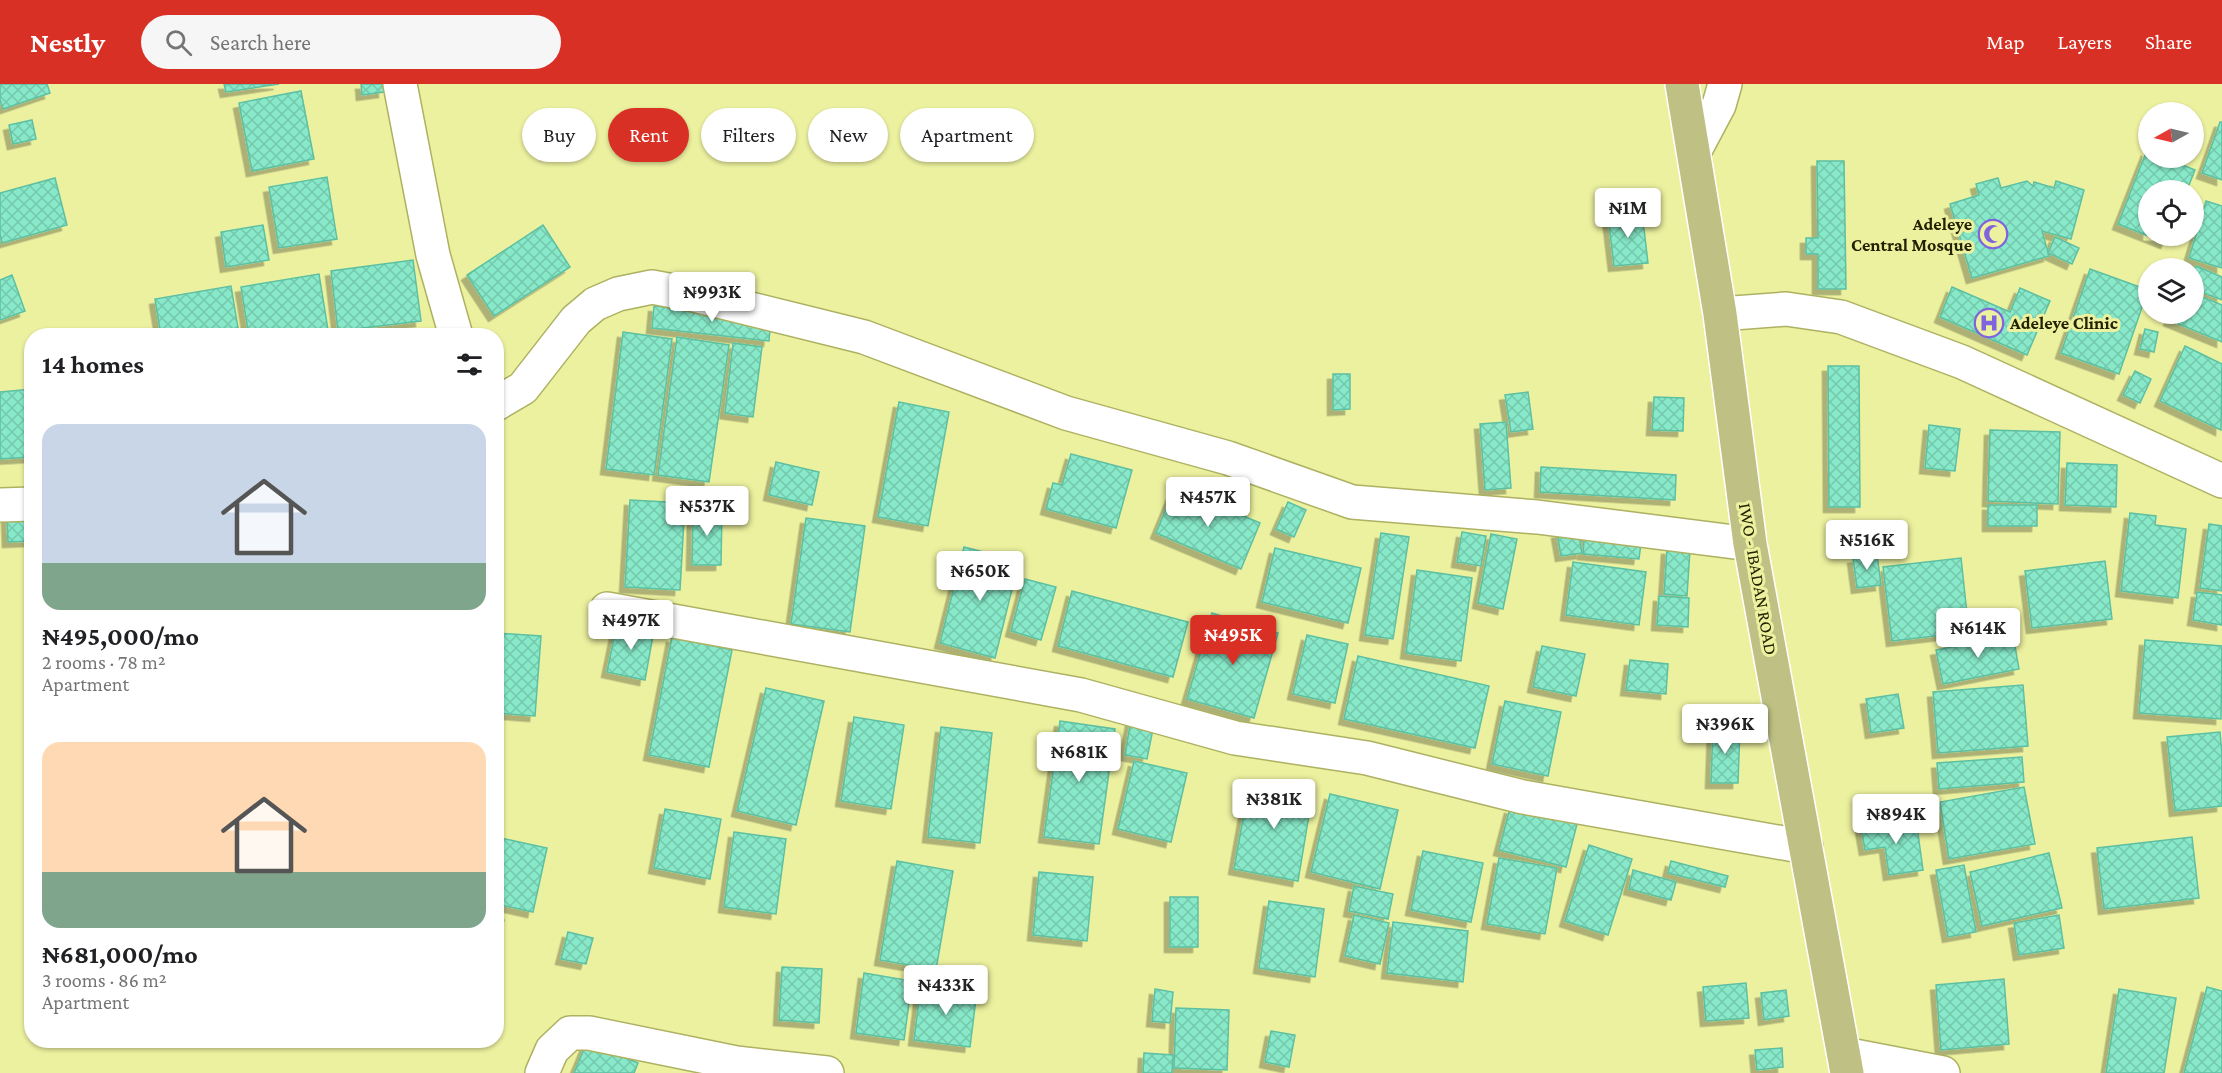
<!DOCTYPE html>
<html lang="en">
<head>
<meta charset="utf-8">
<style>
	body { margin:0; font-family:"Crimson Pro",serif; background:#f6f6f6; color:#202124; height:100vh; display:flex; flex-direction:column; font-size:22px; white-space:nowrap }
	* { box-sizing:border-box; margin:0 }
	p { font-size:20px; color:#757577 }
	.icon { flex:none; width:33px; height:33px; fill:none; stroke:currentColor; stroke-width:2; stroke-linecap:round; stroke-linejoin:round }
	.map { position:relative; flex:1; overflow:hidden }
	.side { position:absolute; left:24px; top:244px; width:480px; height:720px; display:flex; flex-direction:column; background:#fff; border-radius:24px; box-shadow:0 2px 4px #0004 }
	.side>* { flex:none }
	.banner { position:absolute; left:522px; top:24px; width:570px; height:54px; display:flex; gap:12px }
	.needle { width:39px; rotate:262deg }
	.tools { position:absolute; left:2138px; top:18px; display:grid; gap:12px }
	.tools a { display:grid; place-items:center; width:66px; height:66px; border-radius:50%; background:#fff; box-shadow:0 2px 4px #0004; font-size:30px }
	.price { position:absolute; translate:-50% -51px; padding:0 14px; border-radius:6px; background:#fff; color:#222; font-size:20px; line-height:39px; filter:drop-shadow(0 2px 3px #0008) }
	.price::after { content:''; position:absolute; left:50%; top:36px; width:18px; height:14px; margin-left:-9px; background:inherit; clip-path:polygon(0 0,100% 0,50% 100%) }
	.price.selected { background:#d93025; color:#fff }
	ul { padding:0; list-style:none }
	li { display:grid; align-content:center; gap:12px; height:318px; padding:0 18px }
	li span { display:grid; place-items:center; height:186px; border-radius:18px; color:#555 }
	li>.icon { margin-inline-start:auto }
	span .icon { width:108px; height:108px; fill:#fffc; stroke-width:1 }
	li b { font-size:26px }
	h2 { display:flex; justify-content:space-between; align-items:center; height:72px; padding:0 18px; font-size:26px }
	.tag { padding:0 21px; border-radius:27px; background:#fff; box-shadow:0 2px 4px #0004; font-size:21px; line-height:54px }
	.tag.selected { background:#d93025; color:#fff }
	header { display:flex; align-items:center; gap:36px; box-sizing:border-box; height:84px; padding:0 30px; background:#d93025; color:#fff }
	header strong { font-size:28px }
	nav { display:flex; gap:33px; margin-inline-start:auto; font-size:21px }
	.search { width:420px; height:54px; background:#f6f6f6; display:flex; align-items:center; gap:15px; box-sizing:border-box; padding:0 21px; border-radius:33px; color:#757577; font-size:22px }
	.map>svg:first-child { display:block }
</style>
</head>
<body>
<header>
<strong>Nestly</strong>
<div class="search"><svg class="icon" aria-label="search" viewBox="0 0 24 24"><circle cx="10" cy="10" r="6"/><path d="M15 15l6 6"/></svg>Search here</div>
<nav><a>Map</a><a>Layers</a><a>Share</a></nav>
</header>
<div class="map">
<svg width="2222" height="989" viewBox="0 0 2222 989">
	<defs>
		<pattern id="building-cross-hatch" width="8" height="8" patternUnits="userSpaceOnUse" patternTransform="scale(1.5)"><rect width="8" height="8" fill="#87e9c9"/><path d="M0 0l8 8M0 8l8-8" fill="none" stroke="#74c8ab"/></pattern>
		<filter id="shadow"><feDropShadow dx="-5.5" dy="5.5" stdDeviation="0" flood-color="#0004"/></filter>
	</defs>
	<rect width="100%" height="100%" fill="#ecf19f"/>
	<g fill="url(#building-cross-hatch)" stroke="#5dc0a2" stroke-width="1.5" filter="url(#shadow)">
		<path d="M 0,0 L 47,0 L 50,9 L 3,25 L 0,16 Z"/>
		<path d="M 224,0 L 279,0 L 226,8 Z"/>
		<path d="M 361,0 L 383,0 L 384,8 L 362,11 Z"/>
		<path d="M 301,7 L 314,75 L 252,87 L 239,19 Z"/>
		<path d="M 566,33 L 569,68 L 546,71 L 542,36 Z"/>
		<path d="M 32,36 L 36,55 L 13,60 L 9,41 Z"/>
		<path d="M 2220,38 L 2222,38 L 2222,96 L 2202,89 Z"/>
		<path d="M 2147,66 L 2148,74 L 2165,74 L 2195,86 L 2187,106 L 2148,106 L 2148,152 L 2169,152 L 2166,159 L 2118,140 Z"/>
		<path d="M 1817,77 L 1844,77 L 1846,205 L 1818,205 L 1818,170 L 1806,170 L 1806,154 L 1818,154 Z"/>
		<path d="M 327,93 L 337,155 L 279,164 L 269,103 Z"/>
		<path d="M 55,94 L 67,141 L 2,159 L 0,150 L 0,109 Z"/>
		<path d="M 1998,94 L 2001,104 L 2027,97 L 2033,102 L 2034,98 L 2054,104 L 2056,97 L 2084,106 L 2071,155 L 2042,147 L 2049,172 L 1972,194 L 1950,120 L 1979,111 L 1976,100 Z"/>
		<path d="M 2206,117 L 2222,122 L 2222,184 L 2189,174 Z"/>
		<path d="M 1642,128 L 1648,179 L 1614,182 L 1608,132 Z"/>
		<path d="M 263,141 L 269,176 L 226,183 L 221,148 Z"/>
		<path d="M 543,141 L 570,183 L 494,232 L 467,191 Z"/>
		<path d="M 2055,153 L 2079,164 L 2072,180 L 2048,169 Z"/>
		<path d="M 413,176 L 421,237 L 338,247 L 331,187 Z"/>
		<path d="M 2196,182 L 2222,193 L 2222,216 L 2193,205 L 2193,189 Z"/>
		<path d="M 2090,185 L 2148,206 L 2119,290 L 2061,269 Z"/>
		<path d="M 319,190 L 328,246 L 292,252 L 249,252 L 241,203 Z"/>
		<path d="M 12,191 L 25,227 L 0,236 L 0,196 Z"/>
		<path d="M 231,202 L 238,244 L 190,252 L 161,252 L 155,215 Z"/>
		<path d="M 1952,203 L 2010,228 L 2020,204 L 2050,217 L 2027,271 L 1940,233 Z"/>
		<path d="M 2193,209 L 2222,221 L 2222,258 L 2169,236 L 2172,230 L 2193,230 Z"/>
		<path d="M 654,222 L 771,234 L 769,257 L 652,244 Z"/>
		<path d="M 2145,245 L 2158,248 L 2154,268 L 2140,265 Z"/>
		<path d="M 623,248 L 672,255 L 654,391 L 606,385 Z"/>
		<path d="M 677,253 L 729,261 L 709,398 L 658,391 Z"/>
		<path d="M 733,259 L 762,263 L 753,333 L 725,329 Z"/>
		<path d="M 2185,262 L 2222,280 L 2221,346 L 2160,317 Z"/>
		<path d="M 1828,282 L 1859,282 L 1860,423 L 1829,423 Z"/>
		<path d="M 2135,287 L 2151,295 L 2140,319 L 2123,311 Z"/>
		<path d="M 1333,290 L 1350,290 L 1350,325 L 1333,326 Z"/>
		<path d="M 32,305 L 32,373 L 0,375 L 0,308 Z"/>
		<path d="M 1528,308 L 1533,345 L 1511,348 L 1505,311 Z"/>
		<path d="M 1654,313 L 1684,314 L 1683,347 L 1652,346 Z"/>
		<path d="M 899,318 L 949,328 L 928,442 L 878,433 Z"/>
		<path d="M 1506,338 L 1511,404 L 1485,406 L 1480,340 Z"/>
		<path d="M 1929,341 L 1960,345 L 1955,387 L 1925,384 Z"/>
		<path d="M 1990,346 L 2060,348 L 2058,420 L 1988,417 Z"/>
		<path d="M 1071,370 L 1132,386 L 1116,444 L 1046,425 L 1053,399 L 1062,401 Z"/>
		<path d="M 776,378 L 819,388 L 812,421 L 769,411 Z"/>
		<path d="M 2067,379 L 2117,381 L 2116,423 L 2065,421 Z"/>
		<path d="M 1541,383 L 1676,391 L 1675,416 L 1540,408 Z"/>
		<path d="M 1175,403 L 1260,439 L 1241,485 L 1156,449 Z"/>
		<path d="M 630,416 L 685,419 L 680,506 L 625,503 Z"/>
		<path d="M 1288,418 L 1306,426 L 1294,453 L 1276,445 Z"/>
		<rect x="1988" y="421" width="49" height="21"/>
		<path d="M 693,425 L 722,425 L 721,481 L 692,481 Z"/>
		<path d="M 2130,429 L 2156,432 L 2155,441 L 2186,445 L 2178,514 L 2121,507 Z"/>
		<path d="M 32,430 L 32,457 L 8,458 L 7,431 Z"/>
		<path d="M 806,434 L 865,442 L 850,548 L 791,540 Z"/>
		<path d="M 2209,440 L 2222,442 L 2222,507 L 2200,504 Z"/>
		<path d="M 1578,445 L 1582,469 L 1561,472 L 1557,449 Z"/>
		<path d="M 1585,446 L 1642,452 L 1639,475 L 1583,470 Z"/>
		<path d="M 1462,448 L 1486,452 L 1481,482 L 1457,478 Z"/>
		<path d="M 1381,449 L 1409,453 L 1393,555 L 1365,551 Z"/>
		<path d="M 1491,450 L 1517,455 L 1503,525 L 1478,519 Z"/>
		<path d="M 964,463 L 1019,477 L 995,574 L 940,559 Z"/>
		<path d="M 1275,464 L 1361,484 L 1348,539 L 1262,518 Z"/>
		<path d="M 1667,465 L 1690,466 L 1687,512 L 1664,510 Z"/>
		<path d="M 1877,470 L 1881,501 L 1857,504 L 1853,474 Z"/>
		<path d="M 1961,474 L 1969,548 L 1892,557 L 1883,483 Z"/>
		<path d="M 2105,477 L 2112,535 L 2032,544 L 2025,487 Z"/>
		<path d="M 1573,478 L 1646,488 L 1639,541 L 1566,531 Z"/>
		<path d="M 1417,486 L 1472,494 L 1461,577 L 1406,569 Z"/>
		<path d="M 1025,495 L 1056,503 L 1041,556 L 1011,547 Z"/>
		<path d="M 1072,507 L 1188,538 L 1173,593 L 1058,562 Z"/>
		<path d="M 2197,508 L 2222,511 L 2222,541 L 2193,536 Z"/>
		<path d="M 1659,512 L 1689,514 L 1688,543 L 1657,541 Z"/>
		<path d="M 1212,529 L 1278,549 L 1254,634 L 1187,615 Z"/>
		<path d="M 617,539 L 654,546 L 645,596 L 607,588 Z"/>
		<path d="M 496,549 L 541,552 L 535,632 L 496,629 Z"/>
		<path d="M 1307,551 L 1348,560 L 1335,619 L 1293,610 Z"/>
		<path d="M 2013,551 L 2019,585 L 1943,600 L 1936,566 Z"/>
		<path d="M 672,553 L 732,566 L 709,683 L 649,671 Z"/>
		<path d="M 2145,556 L 2222,562 L 2221,635 L 2139,629 Z"/>
		<path d="M 1542,562 L 1585,570 L 1576,612 L 1533,603 Z"/>
		<path d="M 1358,572 L 1489,602 L 1475,664 L 1344,635 Z"/>
		<path d="M 1630,576 L 1668,580 L 1666,610 L 1626,606 Z"/>
		<path d="M 2023,601 L 2028,662 L 1938,669 L 1933,608 Z"/>
		<path d="M 766,604 L 824,617 L 796,741 L 737,727 Z"/>
		<path d="M 1898,610 L 1904,644 L 1871,649 L 1866,615 Z"/>
		<path d="M 1505,617 L 1561,628 L 1548,692 L 1492,680 Z"/>
		<path d="M 854,633 L 904,641 L 891,725 L 841,717 Z"/>
		<path d="M 1131,636 L 1154,640 L 1147,675 L 1125,671 Z"/>
		<path d="M 1060,637 L 1115,645 L 1099,760 L 1044,753 Z"/>
		<path d="M 1713,642 L 1740,643 L 1738,699 L 1711,699 Z"/>
		<path d="M 941,643 L 992,649 L 980,759 L 928,753 Z"/>
		<path d="M 2220,648 L 2222,670 L 2222,722 L 2175,727 L 2167,653 Z"/>
		<path d="M 2022,673 L 2024,698 L 1939,705 L 1937,679 Z"/>
		<path d="M 1134,677 L 1187,689 L 1171,758 L 1118,745 Z"/>
		<path d="M 1250,696 L 1313,707 L 1298,797 L 1234,785 Z"/>
		<path d="M 2024,703 L 2035,760 L 1949,775 L 1940,718 Z"/>
		<path d="M 1330,710 L 1398,726 L 1380,805 L 1311,788 Z"/>
		<path d="M 1510,724 L 1577,740 L 1566,783 L 1499,766 Z"/>
		<path d="M 665,725 L 721,735 L 710,795 L 654,784 Z"/>
		<path d="M 1916,735 L 1923,786 L 1889,791 L 1885,763 L 1865,766 L 1861,743 Z"/>
		<path d="M 734,748 L 786,755 L 776,830 L 724,823 Z"/>
		<path d="M 496,753 L 547,764 L 533,828 L 496,820 Z"/>
		<path d="M 2192,753 L 2199,814 L 2104,825 L 2097,764 Z"/>
		<path d="M 1589,761 L 1632,775 L 1608,851 L 1565,837 Z"/>
		<path d="M 1423,767 L 1483,779 L 1471,838 L 1411,826 Z"/>
		<path d="M 2049,769 L 2062,824 L 1982,842 L 1970,788 Z"/>
		<path d="M 1499,774 L 1557,784 L 1545,850 L 1487,840 Z"/>
		<path d="M 897,777 L 953,787 L 936,886 L 880,876 Z"/>
		<path d="M 1671,777 L 1728,792 L 1725,803 L 1668,789 Z"/>
		<path d="M 1964,781 L 1976,848 L 1948,853 L 1936,786 Z"/>
		<path d="M 1633,786 L 1676,798 L 1671,816 L 1629,805 Z"/>
		<path d="M 1039,788 L 1093,793 L 1087,857 L 1033,851 Z"/>
		<path d="M 1354,802 L 1393,810 L 1388,835 L 1349,827 Z"/>
		<rect x="1170" y="813" width="28" height="50"/>
		<path d="M 1269,817 L 1324,825 L 1315,893 L 1259,884 Z"/>
		<path d="M 1354,831 L 1389,839 L 1380,880 L 1345,872 Z"/>
		<path d="M 2059,831 L 2064,864 L 2019,871 L 2014,839 Z"/>
		<path d="M 496,834 L 504,836 L 496,863 Z"/>
		<path d="M 1393,838 L 1468,847 L 1463,898 L 1387,889 Z"/>
		<path d="M 568,848 L 593,854 L 586,880 L 561,875 Z"/>
		<path d="M 782,883 L 822,885 L 819,939 L 779,936 Z"/>
		<path d="M 864,889 L 912,897 L 904,956 L 856,949 Z"/>
		<path d="M 2004,895 L 2009,960 L 1941,966 L 1936,901 Z"/>
		<path d="M 1746,899 L 1749,934 L 1706,937 L 1703,903 Z"/>
		<path d="M 921,900 L 977,907 L 970,963 L 914,956 Z"/>
		<path d="M 2207,903 L 2222,907 L 2222,989 L 2184,989 Z"/>
		<path d="M 1155,905 L 1173,908 L 1170,939 L 1152,937 Z"/>
		<path d="M 2119,905 L 2176,914 L 2164,989 L 2106,989 Z"/>
		<path d="M 1786,906 L 1789,932 L 1764,936 L 1761,909 Z"/>
		<path d="M 1176,924 L 1229,926 L 1227,986 L 1174,984 Z"/>
		<path d="M 1271,947 L 1295,951 L 1289,983 L 1265,978 Z"/>
		<path d="M 587,958 L 638,979 L 634,989 L 574,989 Z"/>
		<path d="M 1782,964 L 1783,983 L 1757,986 L 1755,966 Z"/>
		<path d="M 1144,969 L 1173,971 L 1172,989 L 1143,989 Z"/>
	</g>
	<g fill="none" stroke-linecap="round" stroke-linejoin="round">
		<g stroke="#adb161" stroke-width="36">
			<g id="minor">
				<path d="M 400,0 L 433,171 L 456,252"/>
				<path d="M 1694,68 L 1719,21 L 1725,0"/>
				<path d="M 1720,230 L 1786,225 L 1841,233 L 1962,278 L 2222,397"/>
				<path d="M 496,320 L 523,304 L 576,236 L 595,220 L 618,210 L 652,203 L 694,211 L 864,253 L 1066,329 L 1228,374 L 1352,418 L 1537,433 L 1750,460"/>
				<path d="M 0,421 L 32,420"/>
				<path d="M 607,525 L 1081,611 L 1235,654 L 1367,674 L 1523,713 L 1806,763"/>
				<path d="M 1844,970 L 1943,989"/>
				<path d="M 542,989 L 552,966 L 570,949 L 589,949 L 736,979 L 827,989"/>
			</g>
		</g>
		<g stroke="#fff" stroke-width="36">
			<path id="major" d="M 1682,0 L 1720,230 L 1750,460 L 1847,989"/>
		</g>
		<use href="#minor" stroke="#fff" stroke-width="33"/>
		<use href="#major" stroke="#bfc184" stroke-width="33"/>
	</g>
	<defs>
		<g id="mosque-ring" transform="scale(1.5)"><circle r="9.5" fill="#ecf19f" stroke="#8163de" stroke-width="1.5"/><path d="M3.5-4.9A6 6 0 1 0 3.5 4.9A5 5 0 1 1 3.5-4.9Z" fill="#8163de"/></g>
		<g id="hospital-ring" transform="scale(1.5)"><circle r="9.5" fill="#ecf19f" stroke="#8163de" stroke-width="1.5"/><path d="M-5-5h3v3.5h4V-5h3V5h-3V1.5h-4V5h-3Z" fill="#8163de"/></g>
	</defs>
	<g fill-rule="evenodd">
		<use href="#mosque-ring" x="1993" y="150"/>
		<use href="#hospital-ring" x="1989" y="239"/>
	</g>
	<g text-anchor="middle" stroke-width="6" stroke-linejoin="round" paint-order="stroke">
		<g font-size="18" font-weight="bold" fill="#222201" stroke="#ecf19f" text-anchor="end">
			<text x="1972" y="146">Adeleye<tspan x="1972" dy="21">Central Mosque</tspan></text>
			<text x="2010" y="245" text-anchor="start">Adeleye Clinic</text>
		</g>
		<g font-size="18" fill="#222201" stroke="#ecf19f">
			<text transform="translate(1758 495) rotate(80)" y="6">IWO - IBADAN ROAD</text>
		</g>
	</g>
</svg>
<div class="tools">
<a><svg class="needle" viewBox="-14 -14 28 28"><path d="M0-13l5 13h-10z" fill="#e53935"/><path d="M0 13l5-13h-10z" fill="#757577"/></svg></a>
<a><svg class="icon" aria-label="locate" viewBox="0 0 24 24"><circle cx="12" cy="12" r="6"/><path d="M12 2v4M12 18v4M2 12h4M18 12h4"/></svg></a>
<a><svg class="icon" aria-label="layers" viewBox="0 0 24 24"><path d="M12 4l9 5-9 5-9-5zM3 14l9 5 9-5"/></svg></a>
</div>
<b class="price" style="left:1628px;top:155px">₦1M</b>
<b class="price" style="left:712px;top:239px">₦993K</b>
<b class="price" style="left:1208px;top:444px">₦457K</b>
<b class="price" style="left:707px;top:453px">₦537K</b>
<b class="price" style="left:1867px;top:487px">₦516K</b>
<b class="price" style="left:980px;top:518px">₦650K</b>
<b class="price" style="left:631px;top:567px">₦497K</b>
<b class="price" style="left:1978px;top:575px">₦614K</b>
<b class="price selected" style="left:1233px;top:582px">₦495K</b>
<b class="price" style="left:1725px;top:671px">₦396K</b>
<b class="price" style="left:1079px;top:699px">₦681K</b>
<b class="price" style="left:1274px;top:746px">₦381K</b>
<b class="price" style="left:1896px;top:761px">₦894K</b>
<b class="price" style="left:946px;top:932px">₦433K</b>
<div class="banner">
<a class="tag">Buy</a>
<a class="tag selected">Rent</a>
<a class="tag">Filters</a>
<a class="tag">New</a>
<a class="tag">Apartment</a>
</div>
<section class="side">
<h2>14 homes<svg class="icon" aria-label="filters" viewBox="0 0 24 24"><path d="M4 7h16M4 17h16"/><circle cx="9" cy="7" r="2"/><circle cx="15" cy="17" r="2"/></svg></h2>
<ul>
<li><span style="background:linear-gradient(#c9d6e8 75%,#7fa58c 0)"><svg class="icon" aria-label="home" viewBox="0 0 24 24"><path d="M3 11l9-7 9 7M6 9v11h12V9"/></svg></span><div><b>₦495,000/mo</b><p>2 rooms · 78 m²</p><p>Apartment</p></div></li>
<li><span style="background:linear-gradient(#ffd9b3 70%,#7fa58c 0)"><svg class="icon" aria-label="home" viewBox="0 0 24 24"><path d="M3 11l9-7 9 7M6 9v11h12V9"/></svg></span><div><b>₦681,000/mo</b><p>3 rooms · 86 m²</p><p>Apartment</p></div></li>
</ul>
</section>
</div>
</body>
</html>
